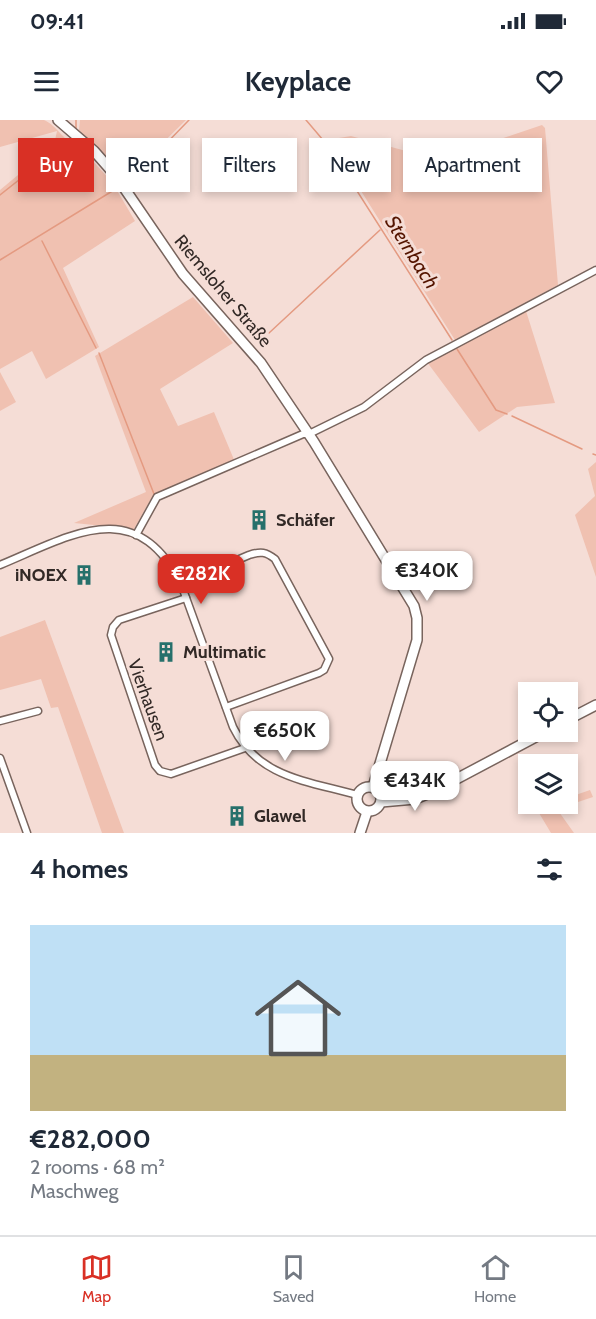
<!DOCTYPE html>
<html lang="en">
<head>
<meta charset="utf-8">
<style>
	body { margin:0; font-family:Cabin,sans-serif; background:#f2f2f3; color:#1f2937; height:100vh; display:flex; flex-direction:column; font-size:22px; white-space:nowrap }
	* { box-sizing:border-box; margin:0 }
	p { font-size:20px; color:#747a83 }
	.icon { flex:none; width:33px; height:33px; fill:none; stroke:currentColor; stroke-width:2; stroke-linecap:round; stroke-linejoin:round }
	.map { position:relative; height:713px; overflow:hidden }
	.sheet { display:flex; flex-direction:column; background:#fff; flex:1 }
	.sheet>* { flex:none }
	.guide { position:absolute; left:18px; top:18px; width:561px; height:54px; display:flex; gap:12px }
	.fabs { position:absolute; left:518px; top:562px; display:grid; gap:12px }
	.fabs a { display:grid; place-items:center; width:60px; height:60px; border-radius:0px; background:#fff; box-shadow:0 3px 9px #0003; font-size:30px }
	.price { position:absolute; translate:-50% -51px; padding:0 14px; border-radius:12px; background:#fff; color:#222; font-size:20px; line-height:39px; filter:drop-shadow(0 2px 3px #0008) }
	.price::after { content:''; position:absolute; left:50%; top:36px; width:18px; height:14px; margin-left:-9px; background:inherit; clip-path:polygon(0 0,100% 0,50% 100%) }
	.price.current { background:#d93025; color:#fff }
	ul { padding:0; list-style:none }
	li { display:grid; align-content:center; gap:12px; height:318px; padding:0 30px }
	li+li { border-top:2px solid #e0e1e3 }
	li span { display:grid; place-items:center; height:186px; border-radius:0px; color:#555 }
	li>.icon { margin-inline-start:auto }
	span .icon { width:108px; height:108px; fill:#fffc; stroke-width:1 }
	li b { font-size:26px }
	h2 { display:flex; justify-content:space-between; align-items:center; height:72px; padding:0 30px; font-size:26px }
	.chip { padding:0 21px; border-radius:0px; background:#fff; box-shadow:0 3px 9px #0003; font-size:21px; line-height:54px }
	.chip.current { background:#d93025; color:#fff }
	.status { display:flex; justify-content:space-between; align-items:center; height:42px; padding:0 30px; background:#fff; direction:ltr }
	.status svg { height:16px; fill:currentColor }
	header { display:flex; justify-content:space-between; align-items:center; height:78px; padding:0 30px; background:#fff; font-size:27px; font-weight:700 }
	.tab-bar { display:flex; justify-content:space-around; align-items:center; height:84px; border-top:2px solid #e0e1e3; background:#fff; font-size:16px; color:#747a83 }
	.tab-bar a { display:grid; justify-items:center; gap:3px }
	.tab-bar .current { color:#d93025 }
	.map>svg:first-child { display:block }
</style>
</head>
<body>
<div class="status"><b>09:41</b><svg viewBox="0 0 49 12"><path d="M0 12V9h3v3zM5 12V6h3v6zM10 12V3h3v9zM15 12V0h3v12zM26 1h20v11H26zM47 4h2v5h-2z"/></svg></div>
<header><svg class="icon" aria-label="menu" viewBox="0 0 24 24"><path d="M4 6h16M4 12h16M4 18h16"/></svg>Keyplace<svg class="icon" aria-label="heart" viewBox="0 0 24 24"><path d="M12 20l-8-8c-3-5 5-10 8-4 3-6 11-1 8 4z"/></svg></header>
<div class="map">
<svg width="596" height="713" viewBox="0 0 596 713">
	<rect width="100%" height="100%" fill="#f5ddd6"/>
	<g fill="#f0c1b1">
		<path d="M 0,0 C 12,0 33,0 44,0 C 58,6 64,23 79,26 L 112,62 L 135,101 L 63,148 L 99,227 L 46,259 L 32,231 L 0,249 L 0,70 L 54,25 L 57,11 L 0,27 Z"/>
		<path d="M 80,0 L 186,0 L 128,57 L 79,10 Z"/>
		<path d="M 542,5 L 545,8 L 558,165 L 455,220 L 332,25 L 339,18 L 351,16 L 439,40 Z"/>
		<path d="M 193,177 L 233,223 L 160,269 L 178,306 L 214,292 L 235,342 L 152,377 L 134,409 L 74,403 L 146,372 L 95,236 Z"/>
		<path d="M 526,191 L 555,283 L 517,287 L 479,312 L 427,242 Z"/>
		<path d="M 0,252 L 16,282 L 0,291 Z"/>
		<path d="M 596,342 L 596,457 L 575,395 L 595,376 L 588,349 Z"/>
		<path d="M 45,500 L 124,713 L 102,713 L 58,587 L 51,588 L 41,559 L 0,570 L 0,517 Z"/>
		<path d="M 590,670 L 593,677 L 557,689 L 574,713 L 551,713 L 536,688 L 548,684 L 567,684 L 567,678 Z"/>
	</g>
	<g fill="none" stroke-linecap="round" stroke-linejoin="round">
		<g stroke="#e49a81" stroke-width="1.5">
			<path d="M 306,0 L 329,27 L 452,220"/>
			<path d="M 76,9 L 76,0"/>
			<path d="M 127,64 L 189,0"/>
			<path d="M 0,75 L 72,18"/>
			<path d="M 42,121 L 96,228"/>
			<path d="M 0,140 L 114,70"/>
			<path d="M 269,213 L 380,110"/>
			<path d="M 457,229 L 496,290 L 507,294"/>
			<path d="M 99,233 L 154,374"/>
			<path d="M 512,296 L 582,329"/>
			<path d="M 593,334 L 596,335"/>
		</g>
		<g stroke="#78645d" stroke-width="9">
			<g id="minor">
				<path d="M 136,415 L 157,377 L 303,314 L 309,314 L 364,287 L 426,240 L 596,150"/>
				<path d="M 0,445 C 70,416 136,373 181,464 L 233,607 C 258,658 308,661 357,675"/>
				<path d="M 181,464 L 249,435 C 261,431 266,432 275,439 L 329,539 L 324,550 L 319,553 L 226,587"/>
				<path d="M 186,478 L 119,500 L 113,507 L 111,515 L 155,645 L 160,651 L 171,654 L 245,628"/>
				<path d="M 0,601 L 38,591"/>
				<path d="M 0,638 L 27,713"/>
			</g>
		</g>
		<g stroke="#78645d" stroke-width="12">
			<g id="secondary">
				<path d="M 58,0 L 94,31 L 116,56 L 183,154 L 261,243 L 314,322 L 414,486 L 417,498 L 417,520 L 373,667"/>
				<path d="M 567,600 L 596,585"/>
				<circle cx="369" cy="679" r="12"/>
				<path d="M 381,682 L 415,679 L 430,673 L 545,612"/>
				<path d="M 360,713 L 367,692"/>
			</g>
		</g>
		<use href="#minor" stroke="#fff" stroke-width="6"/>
		<use href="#secondary" stroke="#fff" stroke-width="9"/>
	</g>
	<defs>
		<g id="building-bare" transform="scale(1.62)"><path d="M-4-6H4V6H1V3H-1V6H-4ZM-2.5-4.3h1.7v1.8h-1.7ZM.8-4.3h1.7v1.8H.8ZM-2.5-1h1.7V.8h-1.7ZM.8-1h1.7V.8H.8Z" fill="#26706b" stroke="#f5ddd6" stroke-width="2.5" paint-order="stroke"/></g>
	</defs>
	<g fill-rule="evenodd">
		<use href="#building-bare" x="259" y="400"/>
		<use href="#building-bare" x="84" y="455"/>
		<use href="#building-bare" x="166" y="532"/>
		<use href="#building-bare" x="237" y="696"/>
	</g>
	<g text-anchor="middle" stroke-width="6" stroke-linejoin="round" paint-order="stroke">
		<g font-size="18" fill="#322926" stroke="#f5ddd6">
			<text transform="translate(223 171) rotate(50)" y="6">Riemsloher Straße</text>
			<text transform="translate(148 580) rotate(70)" y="6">Vierhausen</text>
		</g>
		<g font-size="18" font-weight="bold" fill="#322926" stroke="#f5ddd6" text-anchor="start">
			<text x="276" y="406">Schäfer</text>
			<text x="67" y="461" text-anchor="end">iNOEX</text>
			<text x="183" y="538">Multimatic</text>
			<text x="254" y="702">Glawel</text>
		</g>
		<g font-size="20" font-style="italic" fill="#551500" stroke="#f5ddd6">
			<text transform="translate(412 132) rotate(58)" y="7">Sternbach</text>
		</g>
	</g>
</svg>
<div class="fabs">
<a><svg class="icon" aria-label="locate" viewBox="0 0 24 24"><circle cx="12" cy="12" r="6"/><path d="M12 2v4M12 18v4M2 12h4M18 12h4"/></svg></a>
<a><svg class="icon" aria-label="layers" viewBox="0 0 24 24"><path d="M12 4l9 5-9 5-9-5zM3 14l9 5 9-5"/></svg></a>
</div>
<b class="price" style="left:427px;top:482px">€340K</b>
<b class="price current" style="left:201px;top:485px">€282K</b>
<b class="price" style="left:285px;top:642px">€650K</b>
<b class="price" style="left:415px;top:692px">€434K</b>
<div class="guide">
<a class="chip current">Buy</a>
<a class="chip">Rent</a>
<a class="chip">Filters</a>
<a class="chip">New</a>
<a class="chip">Apartment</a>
</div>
</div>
<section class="sheet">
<h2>4 homes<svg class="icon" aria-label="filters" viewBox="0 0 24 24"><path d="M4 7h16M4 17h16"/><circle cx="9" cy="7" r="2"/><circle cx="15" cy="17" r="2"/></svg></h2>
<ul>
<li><span style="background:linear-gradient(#bfe0f5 70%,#c2b280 0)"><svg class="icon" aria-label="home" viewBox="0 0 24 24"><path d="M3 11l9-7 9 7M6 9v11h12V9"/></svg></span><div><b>€282,000</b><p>2 rooms · 68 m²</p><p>Maschweg</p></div></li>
</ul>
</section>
<nav class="tab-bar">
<a class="current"><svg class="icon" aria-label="map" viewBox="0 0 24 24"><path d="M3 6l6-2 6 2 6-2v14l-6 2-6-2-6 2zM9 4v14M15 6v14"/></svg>Map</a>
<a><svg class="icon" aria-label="saved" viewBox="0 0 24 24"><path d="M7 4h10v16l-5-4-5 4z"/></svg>Saved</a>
<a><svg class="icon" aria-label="home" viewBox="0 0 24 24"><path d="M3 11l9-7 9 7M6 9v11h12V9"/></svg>Home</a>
</nav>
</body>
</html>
